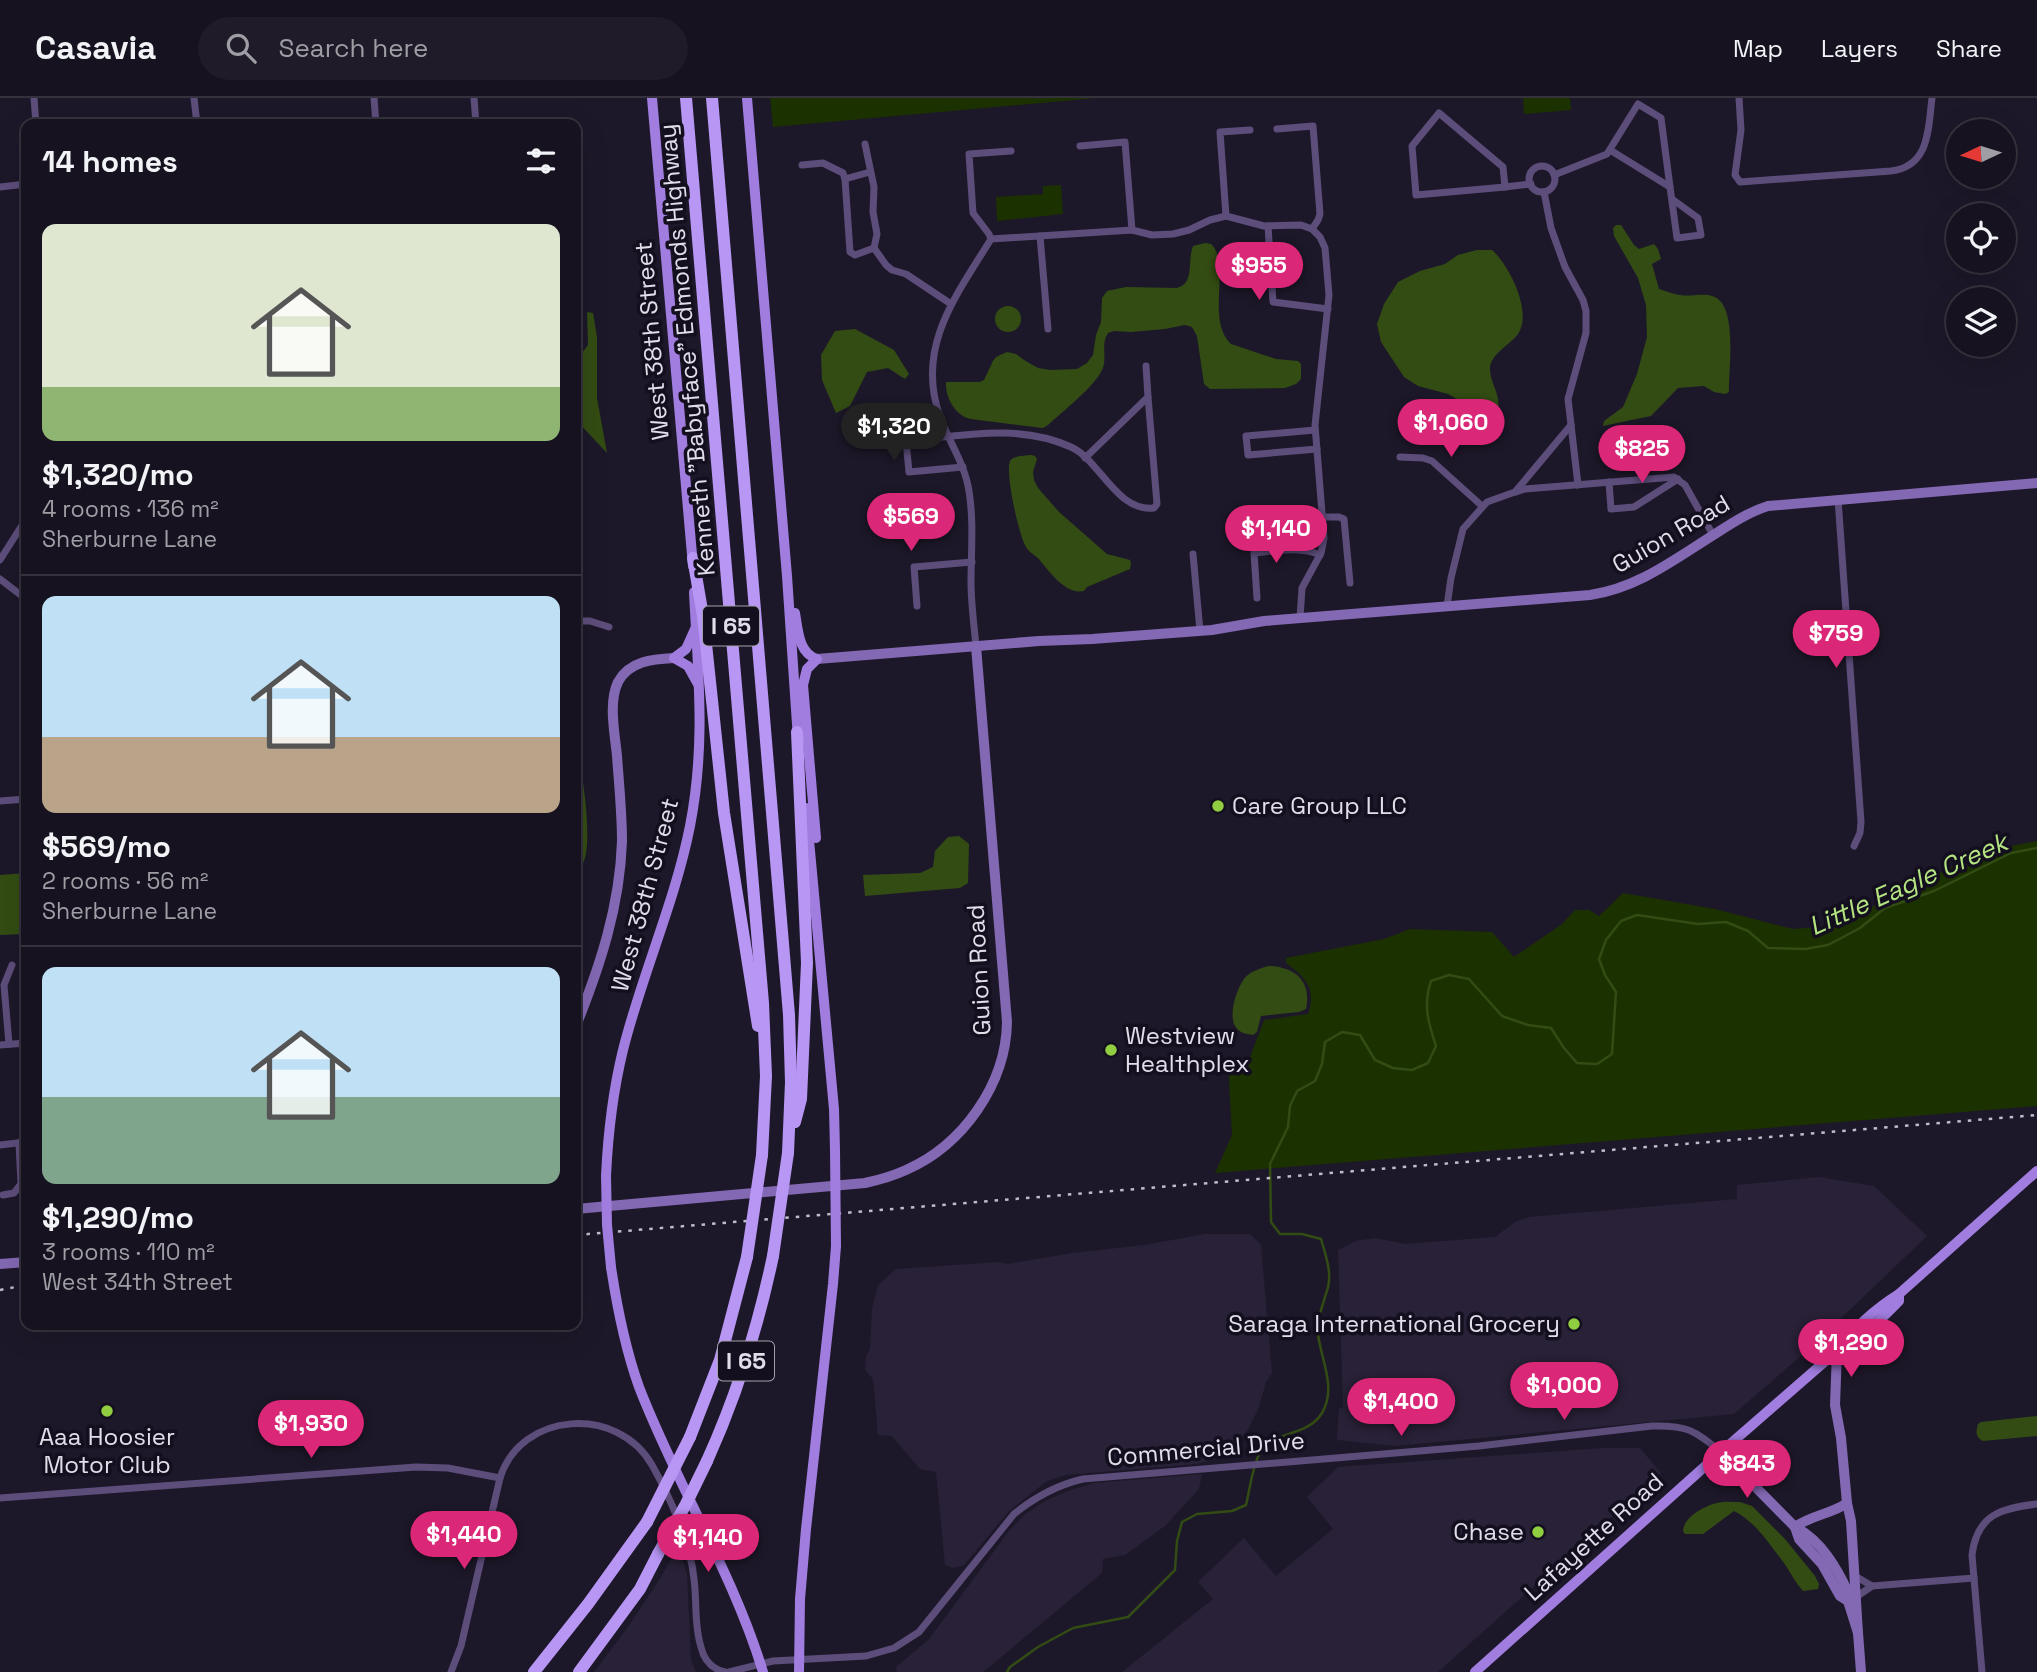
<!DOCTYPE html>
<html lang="en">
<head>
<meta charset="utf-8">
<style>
	body { margin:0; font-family:"Space Grotesk",sans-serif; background:#1f1b28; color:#f1f3f6; height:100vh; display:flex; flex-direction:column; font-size:26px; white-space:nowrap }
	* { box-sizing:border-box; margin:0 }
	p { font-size:23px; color:#9e9ea4 }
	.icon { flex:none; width:38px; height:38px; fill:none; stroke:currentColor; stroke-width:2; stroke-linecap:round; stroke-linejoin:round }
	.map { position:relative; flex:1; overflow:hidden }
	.side { position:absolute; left:21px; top:21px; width:560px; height:1211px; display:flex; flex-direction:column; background:#16121f; border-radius:14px; box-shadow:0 7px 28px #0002,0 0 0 2px #35323d }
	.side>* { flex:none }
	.needle { width:46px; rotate:266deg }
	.tools { position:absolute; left:1946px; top:21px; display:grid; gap:14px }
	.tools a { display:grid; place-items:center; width:70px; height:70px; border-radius:50%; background:#16121f; box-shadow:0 7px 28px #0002,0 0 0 2px #35323d; font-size:35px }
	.price { position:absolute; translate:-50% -60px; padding:0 16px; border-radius:24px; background:#db2777; color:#fff; font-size:23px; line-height:46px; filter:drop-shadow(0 2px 4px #0008) }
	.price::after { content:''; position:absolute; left:50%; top:42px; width:21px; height:16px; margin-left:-10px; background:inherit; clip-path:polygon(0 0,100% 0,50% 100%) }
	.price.active { background:#222; color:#fff }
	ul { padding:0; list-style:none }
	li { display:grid; align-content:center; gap:14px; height:371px; padding:0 21px }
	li+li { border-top:2px solid #35323d }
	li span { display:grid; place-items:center; height:217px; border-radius:14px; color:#555 }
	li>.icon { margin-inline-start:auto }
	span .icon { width:126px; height:126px; fill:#fffc; stroke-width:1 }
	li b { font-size:30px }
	h2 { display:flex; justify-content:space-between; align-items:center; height:84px; padding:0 21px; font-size:30px }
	header { display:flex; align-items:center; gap:42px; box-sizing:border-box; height:98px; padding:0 35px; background:#16121f; border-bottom:2px solid #35323d }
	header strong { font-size:33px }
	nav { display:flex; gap:38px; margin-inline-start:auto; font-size:24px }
	.search { width:490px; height:63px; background:#1f1b28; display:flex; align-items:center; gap:18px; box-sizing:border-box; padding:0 24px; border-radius:38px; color:#9e9ea4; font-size:26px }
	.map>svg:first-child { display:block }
</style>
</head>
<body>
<header>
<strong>Casavia</strong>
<div class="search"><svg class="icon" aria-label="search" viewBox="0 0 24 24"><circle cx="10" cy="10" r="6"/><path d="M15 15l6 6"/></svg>Search here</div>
<nav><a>Map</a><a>Layers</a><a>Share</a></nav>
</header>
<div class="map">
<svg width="2037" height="1574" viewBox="0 0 2037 1574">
	<rect width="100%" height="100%" fill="#1d1829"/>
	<g fill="#292137">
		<path d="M 1819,1079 L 1874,1088 L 1927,1138 L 1809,1251 L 1734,1316 L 1395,1348 L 1337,1342 L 1339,1310 L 1343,1309 L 1338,1152 L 1356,1143 L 1375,1140 L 1405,1146 L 1495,1139 L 1515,1124 L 1529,1119 L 1737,1101 L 1737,1087 Z"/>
		<path d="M 1205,1136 L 1250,1136 L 1261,1147 L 1272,1275 L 1266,1284 L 1259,1309 L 1249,1330 L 1234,1350 L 1216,1361 L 1196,1366 L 1066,1377 L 1047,1383 L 1009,1413 L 964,1467 L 954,1470 L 945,1467 L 936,1374 L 920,1371 L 892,1338 L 878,1337 L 873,1281 L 865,1272 L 866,1258 L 870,1251 L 872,1211 L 878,1187 L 896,1171 L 998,1164 L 1007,1166 L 1072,1155 L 1144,1147 Z"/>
		<path d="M 1604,1350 L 1640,1350 L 1661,1375 L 1438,1574 L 1122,1574 L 1213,1501 L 1198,1484 L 1244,1440 L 1276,1478 L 1333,1431 L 1307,1399 L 1338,1369 Z"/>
		<path d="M 1202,1376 L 1199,1391 L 1165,1428 L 1125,1457 L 1103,1461 L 1102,1475 L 983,1574 L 897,1574 L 896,1569 L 929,1541 L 1009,1433 L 1024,1417 L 1045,1403 L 1067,1393 L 1094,1385 Z"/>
		<path d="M 678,1449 L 687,1476 L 691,1562 L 696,1574 L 594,1574 L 628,1529 L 661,1479 Z"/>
	</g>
	<g fill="#1c3100">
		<path d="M 770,0 L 1096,0 L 773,29 Z"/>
		<path d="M 1523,0 L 1570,0 L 1571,12 L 1524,16 Z"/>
		<path d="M 1061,87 L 1063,116 L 997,123 L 996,99 L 1043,96 L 1043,88 Z"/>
		<path d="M 2037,743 L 2037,1008 L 1215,1075 L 1232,1037 L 1228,965 L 1250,959 L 1264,922 L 1308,916 C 1317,891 1305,879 1286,865 L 1286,860 L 1384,841 L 1410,831 L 1492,834 L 1514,859 L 1562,826 L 1575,812 L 1589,812 L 1599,818 L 1623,795 L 1715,811 L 1793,831 L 1819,829 L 1886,803 L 1980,754 Z"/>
	</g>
	<g fill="#334c13">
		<path d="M 1616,127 L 1621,127 L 1634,147 L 1639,151 L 1654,146 L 1658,151 L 1661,161 L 1652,166 L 1659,191 C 1666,193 1673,196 1680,197 C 1690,199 1702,195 1712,198 C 1739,205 1728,273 1729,294 L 1725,296 L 1714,294 L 1704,288 L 1678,290 L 1651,318 L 1603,328 L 1604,323 L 1623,309 L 1637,276 L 1647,239 L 1646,207 L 1638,180 L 1614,138 L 1613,130 Z"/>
		<path d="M 1205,145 L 1211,146 C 1232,166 1205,222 1231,246 L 1276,261 L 1298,263 L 1301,266 L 1301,281 L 1296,286 L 1285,290 L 1210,291 L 1204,286 L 1197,238 L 1192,229 L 1185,227 L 1165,231 L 1131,234 L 1114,233 L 1108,235 C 1100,246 1108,260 1102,272 C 1094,289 1062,314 1048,327 L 1043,330 L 971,321 C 955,318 945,299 946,284 L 980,284 L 984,282 L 993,263 L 996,259 L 1007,254 L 1016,256 L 1024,262 L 1038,270 L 1050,272 L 1077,271 L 1087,265 L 1093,257 L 1096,237 L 1101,224 L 1102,200 L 1107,193 L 1126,189 L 1177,190 C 1195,185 1187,164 1193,148 Z"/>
		<path d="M 1477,152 L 1492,152 C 1509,167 1533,214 1518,236 C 1510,247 1492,255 1490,269 C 1489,284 1501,296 1498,311 L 1490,317 L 1476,319 L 1464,305 L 1448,296 L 1418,288 L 1404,279 L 1381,244 L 1377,226 L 1384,206 L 1398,184 L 1420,173 L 1445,166 L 1458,157 Z"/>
		<circle cx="1008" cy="221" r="13"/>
		<path d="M 587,214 L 593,215 L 597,239 L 597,300 L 607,355 L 576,322 L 576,263 L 588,247 Z"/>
		<path d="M 855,231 L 894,252 L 909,276 L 905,281 L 888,270 L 867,274 L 850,308 L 836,315 L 822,282 L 821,257 L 835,233 Z"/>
		<path d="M 1031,357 L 1035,358 L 1037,361 L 1033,374 L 1034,382 L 1038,390 L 1059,414 L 1107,456 L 1130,462 L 1131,465 L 1130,471 L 1087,489 L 1084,493 C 1065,497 1049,473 1038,460 C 1034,457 1028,453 1026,449 C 1019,438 1005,375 1010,363 C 1014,357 1025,358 1031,357 Z"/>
		<path d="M 576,642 C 581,667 594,744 583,765 L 576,767 Z"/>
		<path d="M 959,738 L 969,746 L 968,785 L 960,790 L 865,798 L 863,777 L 920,775 L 933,769 L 935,753 L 948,739 Z"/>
		<path d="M 26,775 L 26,836 L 0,837 L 0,777 Z"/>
		<path d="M 1269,868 C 1295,869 1312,883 1306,911 L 1299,914 L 1261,918 L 1257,934 L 1253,937 C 1247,936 1241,935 1237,931 C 1227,920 1236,892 1244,881 C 1249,874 1260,870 1269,868 Z"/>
		<path d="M 2037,1318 L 2037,1338 L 1983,1343 C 1975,1339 1976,1334 1978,1326 L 1981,1324 Z"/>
		<path d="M 1740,1404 L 1752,1408 L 1785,1441 L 1815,1478 L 1819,1486 L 1818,1491 L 1803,1493 C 1795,1484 1791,1475 1784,1465 C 1770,1447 1756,1424 1734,1413 L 1703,1436 L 1685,1436 L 1683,1433 C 1684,1419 1704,1408 1717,1405 C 1724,1403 1733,1404 1740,1404 Z"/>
	</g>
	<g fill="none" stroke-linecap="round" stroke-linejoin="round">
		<path stroke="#334c13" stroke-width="2.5" d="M 1007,1574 L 1010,1569 L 1038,1549 L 1073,1530 L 1128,1519 L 1175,1472 L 1177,1443 L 1182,1424 L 1197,1416 L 1232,1413 L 1246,1407 C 1250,1390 1252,1370 1260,1354 C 1269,1333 1307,1340 1322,1315 C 1337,1290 1321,1262 1318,1236 C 1317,1219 1324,1204 1328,1189 C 1332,1174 1325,1155 1321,1141 L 1302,1136 L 1280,1136 L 1271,1124 L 1270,1066 L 1288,1029 L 1290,1008 L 1297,993 L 1315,983 L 1322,966 L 1325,944 L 1342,934 L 1360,937 L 1375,962 L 1393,970 L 1412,972 L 1428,965 L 1436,948 C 1428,924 1423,907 1431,883 L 1449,877 L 1469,881 L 1502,918 L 1528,927 L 1551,930 L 1564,950 L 1577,965 L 1597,966 L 1612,956 L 1616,894 L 1605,877 L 1599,861 L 1606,842 L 1621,823 L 1637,817 L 1698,826 L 1726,824 L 1748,833 L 1768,850 L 1805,851 L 1828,847 L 1860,830 L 1885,810 L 1934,793 L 2011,755 L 2037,750"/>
		<g stroke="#5d4d7b" stroke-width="7">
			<path d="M 34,0 L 36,26"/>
			<path d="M 194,0 L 197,26"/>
			<path d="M 374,0 L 376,26"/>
			<path d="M 474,0 L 476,26"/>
			<path d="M 1739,0 L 1741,32 L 1735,77 L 1740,84 L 1891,73 C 1930,68 1928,31 1932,0"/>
			<path d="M 1439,15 L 1503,69 L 1505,89 L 1416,97 L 1412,48 Z"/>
			<path d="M 1277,31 L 1313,28 L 1320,116 L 1318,122 L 1312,131"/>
			<path d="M 865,46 L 874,89 L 873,114 L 877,136 L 874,150"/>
			<path d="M 1080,48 L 1125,44 L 1132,132"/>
			<path d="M 1610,52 L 1670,89 L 1677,140 L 1701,137 L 1698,120 L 1672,101"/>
			<path d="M 802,67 L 823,65 L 843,75 L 845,81 L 850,154 L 855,157 L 874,150"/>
			<circle cx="1542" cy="81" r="13"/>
			<path d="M 1554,77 L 1607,56 L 1638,6 L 1661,20 L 1670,89"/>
			<path d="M 845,81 L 870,74"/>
			<path d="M 0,89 L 26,86"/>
			<path d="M 1505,89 L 1531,86"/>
			<path d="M 1544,94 L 1551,130 L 1565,169 L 1583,202 L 1586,213 L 1586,235 L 1568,301 L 1578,387"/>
			<path d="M 1226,118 L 1220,34 L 1250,32"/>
			<path d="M 1268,128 L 1273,204 L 1328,211"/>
			<path d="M 1040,138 L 1048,231"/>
			<path d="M 991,141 L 1132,132 L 1152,137 L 1173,136 L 1189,132 L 1210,122 L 1226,118 L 1264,128 L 1301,127 L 1312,131 L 1320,139 L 1325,150 L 1329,197 L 1315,327 L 1324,440 L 1321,455 L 1302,490 L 1300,520"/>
			<path d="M 874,150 L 886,167 L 892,172 L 906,176 L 951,206"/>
			<path d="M 1315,332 L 1246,338 L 1248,357 L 1317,351"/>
			<path d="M 1400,359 L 1423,360 L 1432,363 L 1482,408"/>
			<path d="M 1085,360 L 1148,299 L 1146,268"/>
			<path d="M 963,369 L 909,374 L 906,343 C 961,338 1018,325 1071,349 C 1100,362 1116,414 1154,410 L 1157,406 L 1148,299"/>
			<path d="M 1609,384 L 1611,411 L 1634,409 L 1678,381"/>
			<path d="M 1516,394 L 1525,391 L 1674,379 L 1685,387 L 1713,437"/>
			<path d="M 1838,401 L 1861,724 L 1860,735 L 1854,748"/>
			<path d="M 1323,419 L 1339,419 L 1344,421 L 1350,485"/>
			<path d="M 1193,456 L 1200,533"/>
			<path d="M 0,462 L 26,421"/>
			<path d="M 0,481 L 26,501"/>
			<path d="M 1257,500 L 1254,455 C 1276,453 1300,448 1320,457"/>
			<path d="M 917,508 L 914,469 L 972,464"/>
			<path d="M 1447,508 L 1451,480 L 1463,431 L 1487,404 L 1515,394 L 1571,327"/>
			<path d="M 576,523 L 590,523 L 609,529"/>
			<path d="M 976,548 C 974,527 971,505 971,484 C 971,454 974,424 969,393 C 965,366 949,344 940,319 C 915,249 956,198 991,141 L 989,136 L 973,115 L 969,56 L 1011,53"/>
			<path d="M 0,703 L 26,701"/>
			<path d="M 9,946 L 4,887 L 12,867"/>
			<path d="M 0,947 L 26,945"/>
			<path d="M 0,1047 L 26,1044"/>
			<path d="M 3,1097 L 14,1095 L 21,1086 L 19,1045"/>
			<path d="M 0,1400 L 416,1369 L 448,1370 L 500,1380"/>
			<path d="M 1855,1478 L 1872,1488"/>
			<path d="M 1856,1499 L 1872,1488 L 1974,1480"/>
			<path d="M 451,1574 L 461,1548 L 500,1380 C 521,1313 618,1307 652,1367 C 669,1397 691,1446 694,1481 C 697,1503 694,1528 701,1549 C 704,1562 712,1571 725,1574"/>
			<path d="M 729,1574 L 773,1563 L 866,1558 L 894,1550 L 919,1534 L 1014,1416 C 1035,1399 1057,1387 1083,1381 L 1479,1348 L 1652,1328 C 1687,1327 1694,1332 1721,1354"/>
			<path d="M 1982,1574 L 1972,1457 C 1977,1416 2002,1410 2037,1406"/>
		</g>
		<g stroke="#8368b3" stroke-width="10">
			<path d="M 817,561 L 1039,543 L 1092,541 L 1212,532 L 1264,523 L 1590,497 C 1638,490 1675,461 1715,436 C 1732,425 1749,414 1768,408 L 2037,385"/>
			<path d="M 576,928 C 600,868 620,808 622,743 C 622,715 619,686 617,658 C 615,636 608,605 618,584 C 629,563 653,561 674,560"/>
			<path d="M 576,1111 L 865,1085 C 879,1082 893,1078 906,1072 C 963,1047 1006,986 1007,924 L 976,548"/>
			<path d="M 0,1166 L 26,1164"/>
			<path d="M 1837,1253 L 1835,1307 L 1841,1340 L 1847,1405 L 1851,1423 L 1858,1535"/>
			<path d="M 1721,1354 L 1795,1429 C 1821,1442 1837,1470 1849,1496 L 1848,1503 L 1858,1535 L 1861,1574"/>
			<path d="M 1795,1429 L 1799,1441 L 1822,1466 L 1840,1498 L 1848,1503"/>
			<path d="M 1795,1429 C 1811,1417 1832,1416 1847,1405"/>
		</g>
		<g stroke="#a07dde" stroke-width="10">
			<path d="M 652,0 L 693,468"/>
			<path d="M 747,0 L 787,478 L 798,641"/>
			<path d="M 795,515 C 798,531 798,555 817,561 L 807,571 L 803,587 L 816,740"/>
			<path d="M 695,531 L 686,551 L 674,560 L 688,568 L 698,586"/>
			<path d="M 806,710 L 834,1011 L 835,1052"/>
			<path d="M 606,1078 C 608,1035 613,993 623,952 C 642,876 675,804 690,728 C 706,646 698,576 694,494"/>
			<path d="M 611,1169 C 617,1209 625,1250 639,1289 C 676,1385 733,1475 763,1574"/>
			<path d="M 1840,1252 C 1863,1240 1881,1221 1899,1203 L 1899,1196"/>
			<path d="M 799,1574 L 800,1501 L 806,1431 L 833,1186 L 836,1148"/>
			<path d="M 1475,1574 L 1721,1354 L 1837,1253 C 1854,1230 1875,1211 1899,1196 L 2037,1073"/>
		</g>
		<g stroke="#b796f4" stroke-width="12">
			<path d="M 686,0 L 763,905 L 766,978 L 762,1057"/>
			<path d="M 712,0 L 789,917 L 791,984 L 788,1055"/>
			<path d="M 693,460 L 703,518 L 724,715 L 758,928"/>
			<path d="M 795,1024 L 801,1001 L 807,865 L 797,634"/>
			<path d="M 690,1339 L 720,1262 L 747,1159"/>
			<path d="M 707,1363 C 737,1297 758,1229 773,1158"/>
			<path d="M 534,1574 L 588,1506 L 647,1424"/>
			<path d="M 579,1574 L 640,1491 L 658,1456"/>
		</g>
		<g stroke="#c0bcc9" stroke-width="2.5" stroke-dasharray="3.5 7" stroke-linecap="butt">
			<path d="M 576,1137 L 2037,1017"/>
			<path d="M 0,1192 L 26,1187"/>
		</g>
		<g stroke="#a07dde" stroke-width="10">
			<path d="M 835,1052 L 836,1148"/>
			<path d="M 606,1078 L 607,1127 L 611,1169"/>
		</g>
		<g stroke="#b796f4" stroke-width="12">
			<path d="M 773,1158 L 788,1055"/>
			<path d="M 747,1159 L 762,1057"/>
			<path d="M 647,1424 L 690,1339"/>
			<path d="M 658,1456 L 686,1406 L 707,1363"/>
		</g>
	</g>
	<g fill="#90cd40" stroke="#140f1f" stroke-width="2.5">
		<circle cx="1218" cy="708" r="7"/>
		<circle cx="1111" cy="952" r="7"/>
		<circle cx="1574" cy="1226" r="7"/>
		<circle cx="107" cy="1313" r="7"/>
		<circle cx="1538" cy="1434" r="7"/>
	</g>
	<g text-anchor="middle" stroke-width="7" stroke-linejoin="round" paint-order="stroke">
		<g fill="#140f1f" stroke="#a49fac" stroke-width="2">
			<rect x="703" y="508.5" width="56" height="39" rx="5"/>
			<rect x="718" y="1243.5" width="56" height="39" rx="5"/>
		</g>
		<g font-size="23" font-weight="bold" fill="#e1dde9">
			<text x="731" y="536">I 65</text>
			<text x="746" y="1271">I 65</text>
		</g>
		<g font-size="24" fill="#e1dde9" stroke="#140f1f">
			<text transform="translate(652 243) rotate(-95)" y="8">West 38th Street</text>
			<text transform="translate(687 252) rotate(-95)" y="8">Kenneth "Babyface" Edmonds Highway</text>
			<text transform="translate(1671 436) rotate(-30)" y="8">Guion Road</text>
			<text transform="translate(645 797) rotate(-75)" y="8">West 38th Street</text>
			<text transform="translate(979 872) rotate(-93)" y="8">Guion Road</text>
			<text transform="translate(1206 1351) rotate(-5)" y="8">Commercial Drive</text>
			<text transform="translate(1594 1439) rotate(-42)" y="8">Lafayette Road</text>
		</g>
		<g font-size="24" fill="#e1dde9" stroke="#140f1f" text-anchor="start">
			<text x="1232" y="716">Care Group LLC</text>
			<text x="1125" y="946">Westview<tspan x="1125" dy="28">Healthplex</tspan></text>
			<text x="1560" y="1234" text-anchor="end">Saraga International Grocery</text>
			<text x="107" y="1347" text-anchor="middle">Aaa Hoosier<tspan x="107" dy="28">Motor Club</tspan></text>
			<text x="1524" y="1442" text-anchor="end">Chase</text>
		</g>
		<g font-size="26" font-style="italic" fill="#b4e580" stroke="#140f1f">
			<text transform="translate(1908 786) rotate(-24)" y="9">Little Eagle Creek</text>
		</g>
	</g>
</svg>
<div class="tools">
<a><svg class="needle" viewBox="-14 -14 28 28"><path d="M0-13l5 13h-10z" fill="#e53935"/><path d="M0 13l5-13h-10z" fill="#9e9ea4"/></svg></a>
<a><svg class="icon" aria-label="locate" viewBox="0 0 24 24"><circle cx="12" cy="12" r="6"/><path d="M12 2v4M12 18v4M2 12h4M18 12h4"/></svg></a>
<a><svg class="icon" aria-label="layers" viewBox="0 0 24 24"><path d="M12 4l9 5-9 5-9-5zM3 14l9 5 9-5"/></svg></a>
</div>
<b class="price" style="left:1259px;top:204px">$955</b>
<b class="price" style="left:1451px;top:361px">$1,060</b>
<b class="price active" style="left:894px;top:365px">$1,320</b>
<b class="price" style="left:1642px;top:387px">$825</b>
<b class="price" style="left:911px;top:455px">$569</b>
<b class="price" style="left:1276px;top:467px">$1,140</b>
<b class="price" style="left:1836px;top:572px">$759</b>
<b class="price" style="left:1851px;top:1281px">$1,290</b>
<b class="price" style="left:1564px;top:1324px">$1,000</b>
<b class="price" style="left:1401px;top:1340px">$1,400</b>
<b class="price" style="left:311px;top:1362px">$1,930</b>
<b class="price" style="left:1747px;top:1402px">$843</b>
<b class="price" style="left:464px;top:1473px">$1,440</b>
<b class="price" style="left:708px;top:1476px">$1,140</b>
<section class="side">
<h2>14 homes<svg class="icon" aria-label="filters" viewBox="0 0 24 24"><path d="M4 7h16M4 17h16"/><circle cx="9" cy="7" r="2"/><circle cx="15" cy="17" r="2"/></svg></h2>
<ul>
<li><span style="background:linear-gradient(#dfe7d0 75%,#8fb573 0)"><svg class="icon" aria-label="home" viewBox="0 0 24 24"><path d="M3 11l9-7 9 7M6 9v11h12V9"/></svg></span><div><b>$1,320/mo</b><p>4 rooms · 136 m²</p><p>Sherburne Lane</p></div></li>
<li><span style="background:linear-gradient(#bfe0f5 65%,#b9a48a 0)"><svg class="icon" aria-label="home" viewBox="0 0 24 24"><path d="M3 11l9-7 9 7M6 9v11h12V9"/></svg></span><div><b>$569/mo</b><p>2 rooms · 56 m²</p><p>Sherburne Lane</p></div></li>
<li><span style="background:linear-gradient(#bfe0f5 60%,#7fa58c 0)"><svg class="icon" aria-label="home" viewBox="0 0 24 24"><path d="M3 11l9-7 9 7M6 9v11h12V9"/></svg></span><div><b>$1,290/mo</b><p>3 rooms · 110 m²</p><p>West 34th Street</p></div></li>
</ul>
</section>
</div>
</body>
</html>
